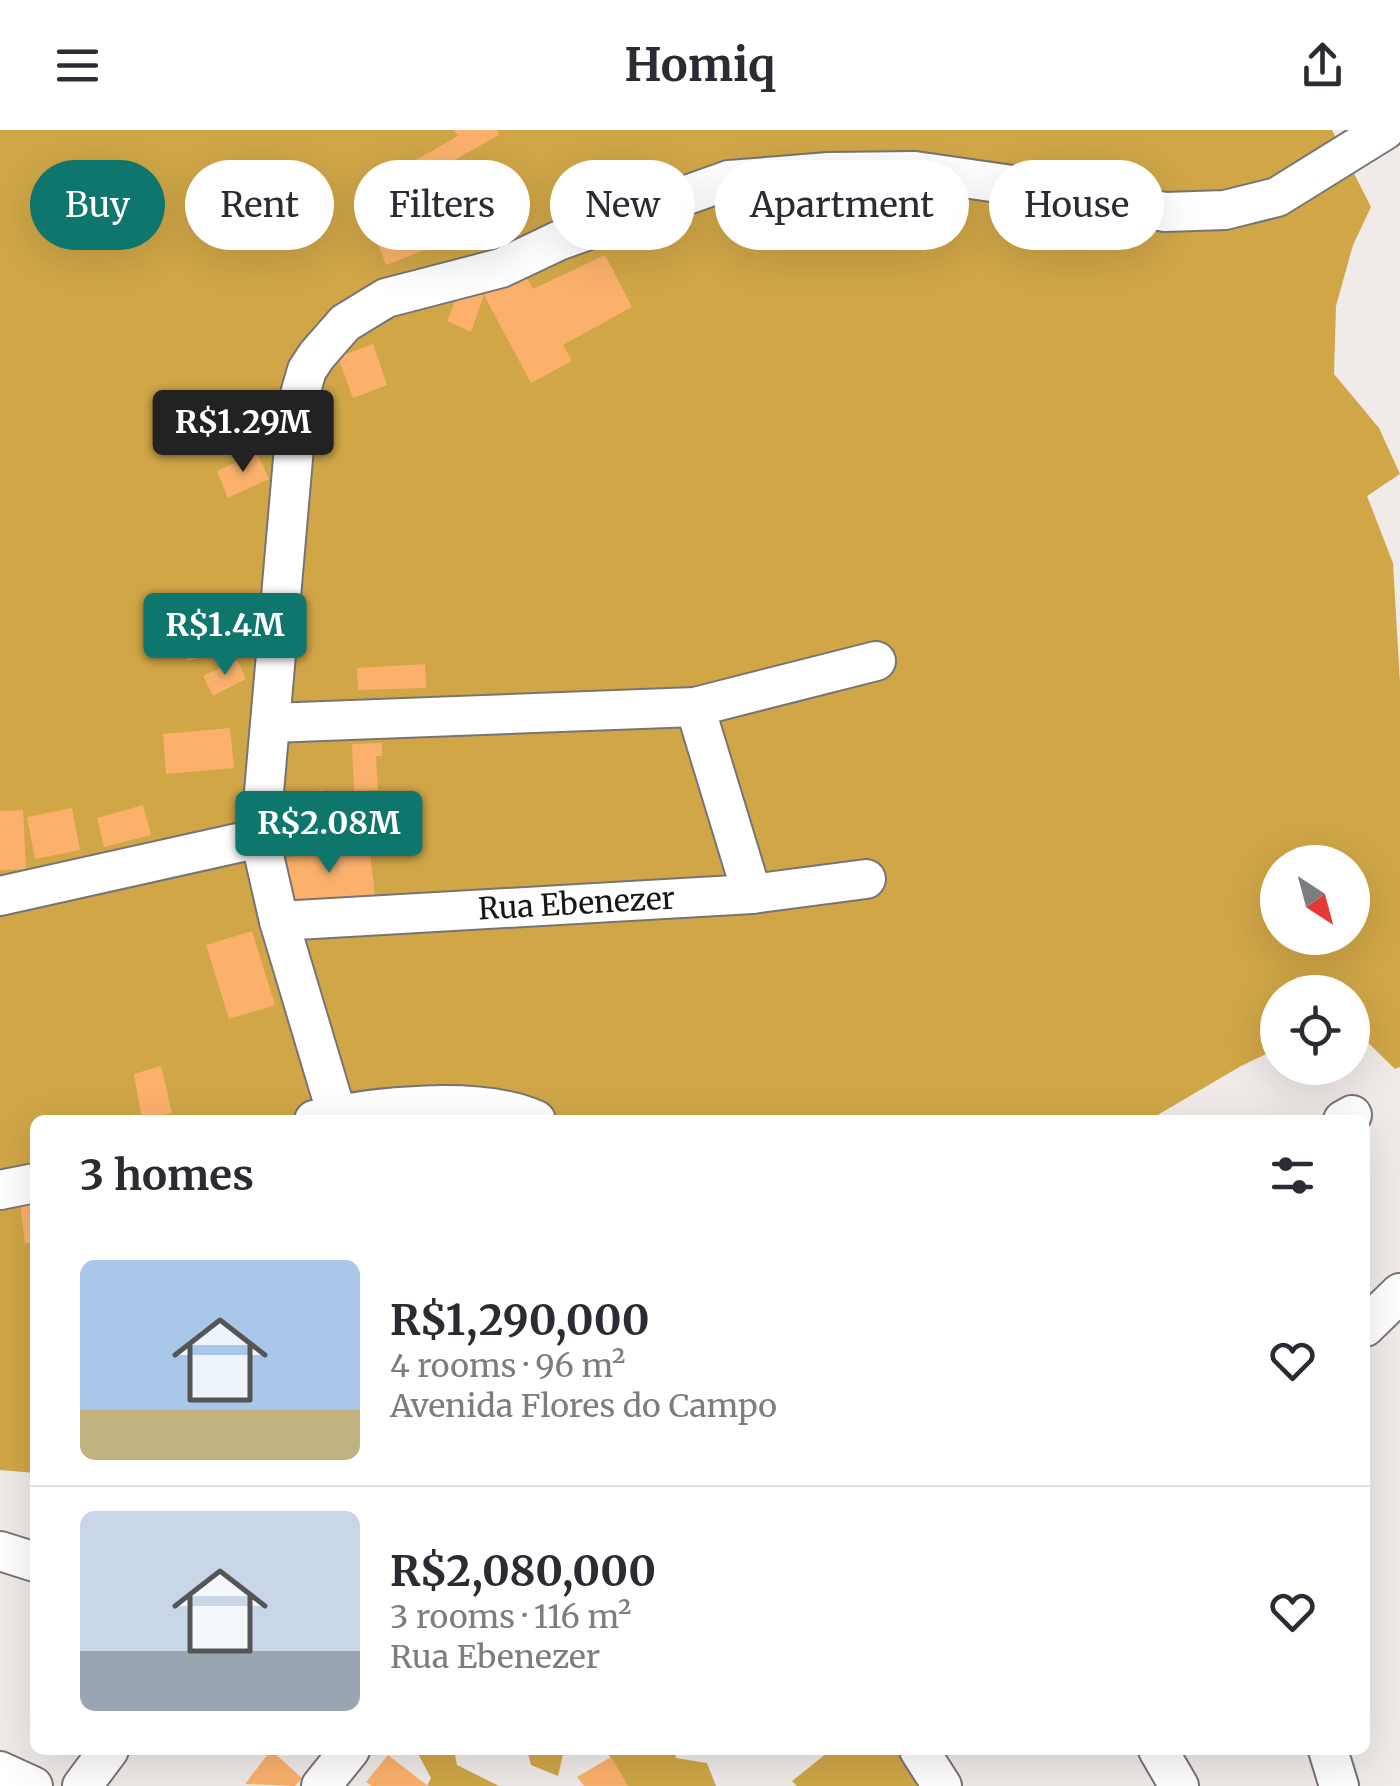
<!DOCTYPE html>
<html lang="en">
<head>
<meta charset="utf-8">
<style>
	body { margin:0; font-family:Merriweather,serif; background:#f7f7f7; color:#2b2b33; height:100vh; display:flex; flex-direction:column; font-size:38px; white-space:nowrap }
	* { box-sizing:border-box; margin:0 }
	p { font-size:32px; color:#7c7c81 }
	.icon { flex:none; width:55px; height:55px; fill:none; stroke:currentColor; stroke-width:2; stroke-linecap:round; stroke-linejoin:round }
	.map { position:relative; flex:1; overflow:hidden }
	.details { position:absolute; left:30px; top:985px; width:1340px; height:640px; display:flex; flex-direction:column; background:#fff; border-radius:15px; box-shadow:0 10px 40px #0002 }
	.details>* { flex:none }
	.top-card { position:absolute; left:30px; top:30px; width:1340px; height:90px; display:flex; gap:20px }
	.needle { width:65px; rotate:144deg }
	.buttons { position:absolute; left:1260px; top:715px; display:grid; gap:20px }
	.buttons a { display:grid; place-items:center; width:110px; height:110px; border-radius:50%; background:#fff; box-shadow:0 10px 40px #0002; font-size:50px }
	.price { position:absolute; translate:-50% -85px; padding:0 22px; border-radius:10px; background:#0f766e; color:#fff; font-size:32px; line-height:65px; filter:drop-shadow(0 2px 5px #0008) }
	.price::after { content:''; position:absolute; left:50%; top:60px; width:30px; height:22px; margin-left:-15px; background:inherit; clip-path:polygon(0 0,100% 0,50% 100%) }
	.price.on { background:#222; color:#fff }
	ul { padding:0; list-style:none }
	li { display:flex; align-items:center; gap:30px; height:250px; padding:0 50px }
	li+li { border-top:2px solid #e1e1e2 }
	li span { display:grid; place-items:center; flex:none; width:280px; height:200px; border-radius:15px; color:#555 }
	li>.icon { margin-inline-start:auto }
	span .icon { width:120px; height:120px; fill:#fffc; stroke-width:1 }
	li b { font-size:42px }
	h2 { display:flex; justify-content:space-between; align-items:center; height:120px; padding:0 50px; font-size:42px }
	.tag { padding:0 35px; border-radius:45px; background:#fff; box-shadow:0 10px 40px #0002; font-size:35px; line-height:90px }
	.tag.on { background:#0f766e; color:#fff }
	header { display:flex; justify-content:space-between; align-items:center; height:130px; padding:0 50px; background:#fff; font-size:45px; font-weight:700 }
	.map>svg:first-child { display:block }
</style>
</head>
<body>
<header><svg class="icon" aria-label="menu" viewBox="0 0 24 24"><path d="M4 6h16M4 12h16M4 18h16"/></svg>Homiq<svg class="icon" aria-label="share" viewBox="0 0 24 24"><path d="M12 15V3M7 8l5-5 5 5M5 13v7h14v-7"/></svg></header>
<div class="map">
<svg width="1400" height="1656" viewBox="0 0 1400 1656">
	<rect width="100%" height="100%" fill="#f0ebe9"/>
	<g fill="#d0a647" fill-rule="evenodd">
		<path d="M 0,0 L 1332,0 L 1371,77 L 1353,115 L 1336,176 L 1334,244 L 1379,298 L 1400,344 L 1367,366 L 1393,433 L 1400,553 L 1400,937 L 1395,939 L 1353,898 L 1352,862 L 1278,862 L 1277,919 L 1241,936 L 1149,990 L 35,990 L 35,1343 L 0,1340 ZM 1278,732 L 1352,732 L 1352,808 L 1278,808 Z"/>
		<path d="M 416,1620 L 454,1620 L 457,1635 L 499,1656 L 427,1656 L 431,1648 Z"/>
		<path d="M 527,1620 L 564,1620 L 558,1646 L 531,1635 Z"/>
		<path d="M 606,1620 L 675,1620 L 676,1628 L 707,1633 L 716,1656 L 627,1656 Z"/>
		<path d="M 831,1620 L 907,1620 L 928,1656 L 797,1656 L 792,1651 Z"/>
	</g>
	<g fill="#fbb16c">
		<path d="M 454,0 L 497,0 L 499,5 L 451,32 L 475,75 L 449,89 L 416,30 L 458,6 Z"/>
		<path d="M 439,83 L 450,110 L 386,135 L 376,108 Z"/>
		<path d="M 605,125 L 632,177 L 563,215 L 572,231 L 531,253 L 484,165 L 524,143 L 533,159 Z"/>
		<path d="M 461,157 L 484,165 L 471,202 L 447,191 Z"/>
		<path d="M 373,214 L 387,255 L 353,268 L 338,227 Z"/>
		<path d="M 257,323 L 269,349 L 228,368 L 217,341 Z"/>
		<path d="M 264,479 L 270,504 L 219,515 L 214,491 Z"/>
		<path d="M 201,489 L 212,523 L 188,531 L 177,497 Z"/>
		<path d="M 237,530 L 246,549 L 213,566 L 203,546 Z"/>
		<path d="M 425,534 L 426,558 L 358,560 L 357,538 Z"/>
		<path d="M 230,598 L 234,638 L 166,644 L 163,604 Z"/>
		<path d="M 382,613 L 382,626 L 376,626 L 378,660 L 354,661 L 352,614 Z"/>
		<path d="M 325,660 L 328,697 L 320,698 L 321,711 L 288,714 L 284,663 Z"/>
		<path d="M 143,675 L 151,705 L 104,717 L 97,688 Z"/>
		<path d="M 72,678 L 80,720 L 35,729 L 27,687 Z"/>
		<path d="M 23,680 L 26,739 L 0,740 L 0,681 Z"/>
		<path d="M 369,716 L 375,765 L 289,777 L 282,728 Z"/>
		<path d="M 252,801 L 275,875 L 229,889 L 206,815 Z"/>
		<path d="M 161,936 L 172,983 L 142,990 L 134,944 Z"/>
		<path d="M 35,1070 L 35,1112 L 25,1113 L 20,1072 Z"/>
		<path d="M 271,1620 L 302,1648 L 295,1656 L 245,1654 Z"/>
		<path d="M 388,1625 L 428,1656 L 372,1656 L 366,1652 Z"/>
		<path d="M 611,1627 L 628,1656 L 584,1656 L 577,1647 Z"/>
	</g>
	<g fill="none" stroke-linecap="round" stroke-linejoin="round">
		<g stroke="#797473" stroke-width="42">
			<g id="minor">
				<path d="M 695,577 L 752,764"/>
				<path d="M 271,593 L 695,577 L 876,531"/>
				<path d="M 0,766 L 260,708"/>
				<path id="s1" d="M 279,791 L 752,764 L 866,749"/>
				<path d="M 337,985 L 279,791 L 260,708 L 298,271 L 307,240 L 317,225 L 345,193 L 386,168 L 501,138 L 558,111 L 729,50 L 829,42 L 915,41 L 1033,58 L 1165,82 L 1225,80 L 1277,67 L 1385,0"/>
				<path d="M 314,990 C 371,976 482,965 536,990"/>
				<path d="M 1343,990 L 1352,985"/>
				<path d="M 0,1060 L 35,1053"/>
				<path d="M 1365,1197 L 1400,1163"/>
				<path d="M 0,1421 L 35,1432"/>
				<path d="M 919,1620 L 942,1656"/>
				<path d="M 1158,1620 L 1179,1656"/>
				<path d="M 1328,1620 L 1339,1656"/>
				<path d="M 0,1641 L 33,1656"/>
				<path d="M 82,1656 L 109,1620"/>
				<path d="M 321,1656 L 350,1620"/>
			</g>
		</g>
		<use href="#minor" stroke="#fff" stroke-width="38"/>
	</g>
	<g text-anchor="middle" stroke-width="9" stroke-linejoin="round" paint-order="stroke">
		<g font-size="30" fill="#171615" stroke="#fff">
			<text dy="10" stroke="none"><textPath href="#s1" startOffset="298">Rua Ebenezer</textPath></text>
		</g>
	</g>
</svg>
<div class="buttons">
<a><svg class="needle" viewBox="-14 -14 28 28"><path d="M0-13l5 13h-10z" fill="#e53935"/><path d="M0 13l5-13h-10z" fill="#7c7c81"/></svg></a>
<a><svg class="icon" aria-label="locate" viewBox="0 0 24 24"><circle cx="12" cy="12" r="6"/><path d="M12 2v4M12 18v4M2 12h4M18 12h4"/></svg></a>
</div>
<b class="price on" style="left:243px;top:345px">R$1.29M</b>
<b class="price" style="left:225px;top:548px">R$1.4M</b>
<b class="price" style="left:329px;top:746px">R$2.08M</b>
<div class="top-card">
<a class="tag on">Buy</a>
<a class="tag">Rent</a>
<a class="tag">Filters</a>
<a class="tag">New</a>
<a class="tag">Apartment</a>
<a class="tag">House</a>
</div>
<section class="details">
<h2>3 homes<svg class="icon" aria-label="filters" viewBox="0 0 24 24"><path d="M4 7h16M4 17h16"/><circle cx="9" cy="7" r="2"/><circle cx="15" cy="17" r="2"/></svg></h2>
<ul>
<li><span style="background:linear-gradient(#a9c7e8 75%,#c2b280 0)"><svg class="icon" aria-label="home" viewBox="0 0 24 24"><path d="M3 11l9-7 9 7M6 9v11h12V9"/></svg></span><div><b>R$1,290,000</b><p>4 rooms · 96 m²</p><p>Avenida Flores do Campo</p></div><svg class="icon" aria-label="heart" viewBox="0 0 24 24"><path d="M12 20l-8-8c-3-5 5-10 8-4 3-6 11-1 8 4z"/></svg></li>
<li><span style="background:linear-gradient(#c9d6e8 70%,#9aa5b1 0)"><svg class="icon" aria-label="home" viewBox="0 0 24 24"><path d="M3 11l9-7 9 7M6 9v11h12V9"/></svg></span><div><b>R$2,080,000</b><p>3 rooms · 116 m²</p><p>Rua Ebenezer</p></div><svg class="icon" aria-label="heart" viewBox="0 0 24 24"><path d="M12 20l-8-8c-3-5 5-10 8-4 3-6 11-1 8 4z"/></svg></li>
</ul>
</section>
</div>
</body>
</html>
